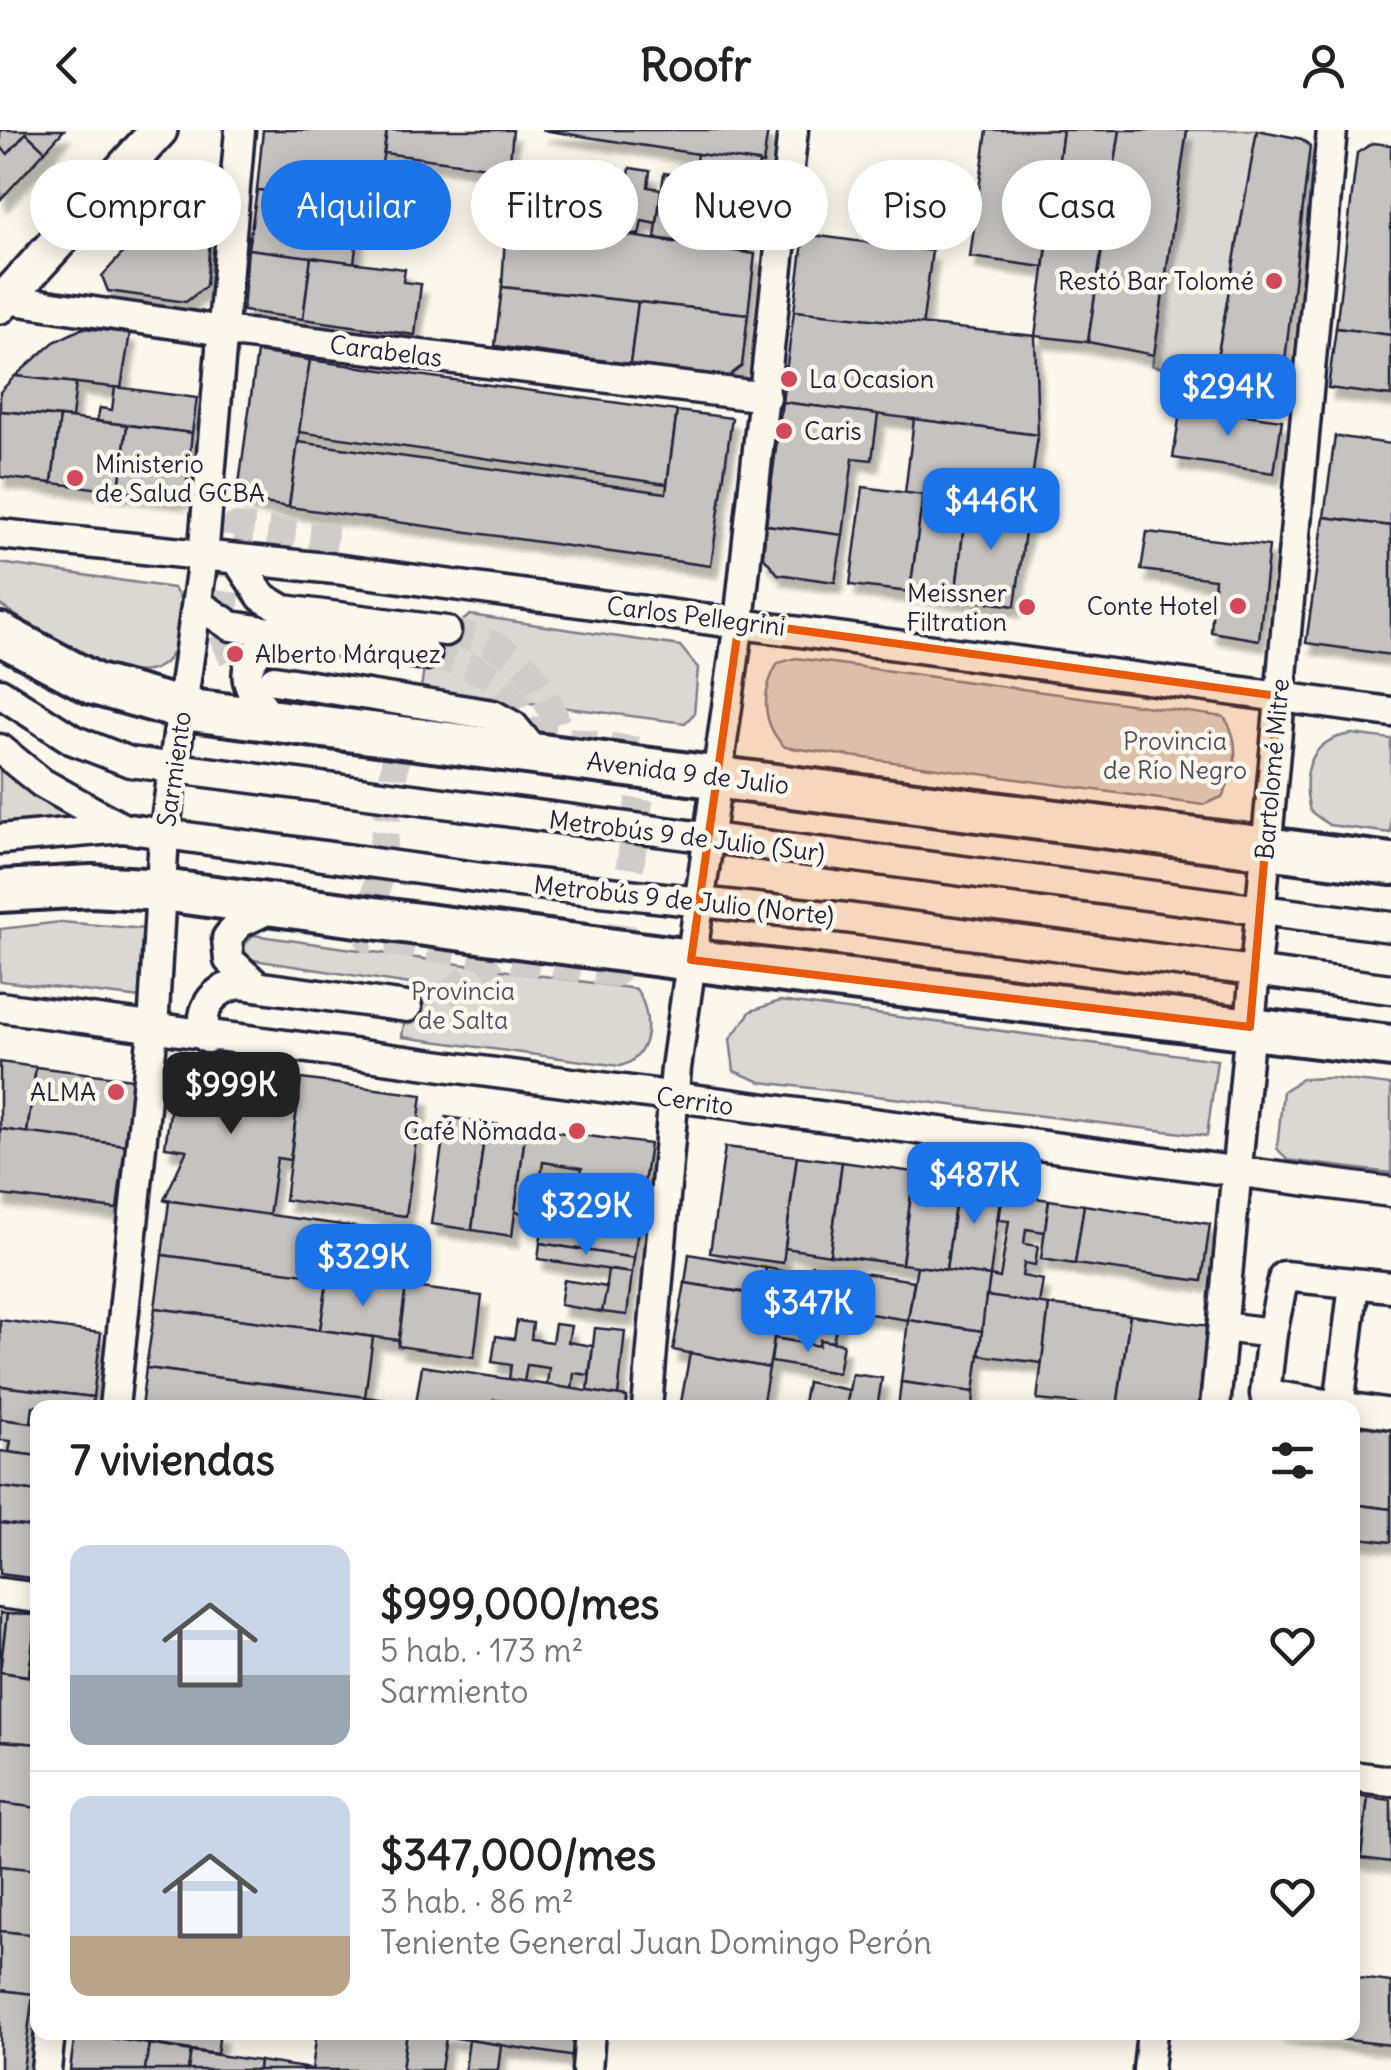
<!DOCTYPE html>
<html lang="es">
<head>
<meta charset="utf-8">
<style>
	body { margin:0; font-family:Delius,sans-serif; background:#f2f2f2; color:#222; height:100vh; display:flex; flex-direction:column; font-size:38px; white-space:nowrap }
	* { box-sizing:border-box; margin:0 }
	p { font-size:32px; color:#767676 }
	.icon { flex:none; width:55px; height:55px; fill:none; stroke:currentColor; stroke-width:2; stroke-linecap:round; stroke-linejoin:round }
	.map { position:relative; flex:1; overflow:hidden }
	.sheet { position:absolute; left:30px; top:1270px; width:1330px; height:640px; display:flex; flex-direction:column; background:#fff; border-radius:20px; box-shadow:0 5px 25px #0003 }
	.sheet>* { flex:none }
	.guide { position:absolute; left:30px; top:30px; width:1332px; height:90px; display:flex; gap:20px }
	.price { position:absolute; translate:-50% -85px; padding:0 22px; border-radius:20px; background:#1a73e8; color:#fff; font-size:32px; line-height:65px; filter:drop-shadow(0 2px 5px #0008) }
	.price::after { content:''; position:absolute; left:50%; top:60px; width:30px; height:22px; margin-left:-15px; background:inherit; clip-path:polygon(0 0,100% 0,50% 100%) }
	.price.selected { background:#222; color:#fff }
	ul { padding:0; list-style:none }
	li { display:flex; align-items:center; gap:30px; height:250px; padding:0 40px }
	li+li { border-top:2px solid #e0e0e0 }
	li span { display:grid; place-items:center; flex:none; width:280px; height:200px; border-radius:20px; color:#555 }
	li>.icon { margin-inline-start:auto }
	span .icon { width:120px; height:120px; fill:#fffc; stroke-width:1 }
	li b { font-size:42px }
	h2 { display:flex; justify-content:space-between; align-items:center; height:120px; padding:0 40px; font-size:42px }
	.tag { padding:0 35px; border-radius:45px; background:#fff; box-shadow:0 5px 25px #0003; font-size:35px; line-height:90px }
	.tag.selected { background:#1a73e8; color:#fff }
	header { display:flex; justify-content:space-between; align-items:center; height:130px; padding:0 40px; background:#fff; font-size:45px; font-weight:700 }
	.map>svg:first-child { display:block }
</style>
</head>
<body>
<header><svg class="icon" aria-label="back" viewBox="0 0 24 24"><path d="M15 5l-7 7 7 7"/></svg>Roofr<svg class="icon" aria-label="person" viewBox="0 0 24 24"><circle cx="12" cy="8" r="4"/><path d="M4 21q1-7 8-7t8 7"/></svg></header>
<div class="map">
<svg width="1391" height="1940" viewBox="0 0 1391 1940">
	<defs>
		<filter id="shadow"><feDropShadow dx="6" dy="11" stdDeviation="2.5" flood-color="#0004"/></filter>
	</defs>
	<rect width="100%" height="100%" fill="#fbf7ec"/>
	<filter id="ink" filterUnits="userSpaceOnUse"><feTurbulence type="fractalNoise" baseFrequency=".01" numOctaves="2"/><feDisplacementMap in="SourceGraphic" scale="20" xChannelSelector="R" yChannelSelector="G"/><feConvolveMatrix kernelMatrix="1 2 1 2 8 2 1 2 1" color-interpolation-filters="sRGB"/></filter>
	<g filter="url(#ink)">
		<g fill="#dbd8d3" stroke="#7e7d87" stroke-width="2.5">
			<path d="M 1187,0 L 1257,0 L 1214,246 L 1152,236 Z"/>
			<path d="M 0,433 L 173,458 C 186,471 182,485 179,501 C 166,594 43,502 0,475 Z"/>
			<path d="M 470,485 L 680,516 L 698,538 L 694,584 L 685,593 L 421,559 L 426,525 L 445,501 L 447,491 L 461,492 Z"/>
			<path d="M 796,528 L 1224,587 C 1242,612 1236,641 1222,667 L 1203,675 L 785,617 C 761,594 761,561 778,533 Z"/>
			<path d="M 1352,604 L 1391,609 L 1391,703 L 1329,695 L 1310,681 C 1301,643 1309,609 1352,604 Z"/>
			<path d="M 0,638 L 85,692 L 0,697 Z"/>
			<path d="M 61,792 L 144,799 L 141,868 L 0,851 L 0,799 Z"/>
			<path d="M 253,805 L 636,859 C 653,883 653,928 620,936 L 402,907 L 410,854 L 247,829 L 243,817 Z"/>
			<path d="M 780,871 L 1217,930 L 1207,1006 L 761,952 L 734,941 L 730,909 L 751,881 Z"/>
			<path d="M 1330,948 L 1391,955 L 1391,1043 L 1287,1030 L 1277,1018 L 1283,961 L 1302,949 Z"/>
		</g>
		<g fill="#c6c2c0" stroke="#22223b" stroke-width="2.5" filter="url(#shadow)">
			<path d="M 0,0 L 64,0 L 45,21 L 26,3 L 8,24 L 0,17 Z"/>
			<path d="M 263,0 L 387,0 L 376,73 L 362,71 L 364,53 L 342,51 L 340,69 L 257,60 Z"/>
			<path d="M 387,0 L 513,0 L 509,40 L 384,23 Z"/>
			<path d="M 542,0 L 768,0 L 763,34 Z"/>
			<path d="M 987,0 L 1063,0 L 1044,137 L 970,127 Z"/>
			<path d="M 1063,0 L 1120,0 L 1088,212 L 1035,206 Z"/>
			<path d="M 1120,0 L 1187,0 L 1154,225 L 1088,212 Z"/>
			<path d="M 1257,0 L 1302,9 L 1310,16 L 1282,256 L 1214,246 Z"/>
			<path d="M 26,3 L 45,21 L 0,70 L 0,17 L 8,24 Z"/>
			<path d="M 1373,13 L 1391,15 L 1391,205 L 1336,198 L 1357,23 Z"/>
			<path d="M 697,24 L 759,32 L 756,57 L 694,47 Z"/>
			<path d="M 585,32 L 617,37 L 615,51 L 628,53 L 630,38 L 650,41 L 648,57 L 661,59 L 657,94 L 642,91 L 639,105 L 625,103 L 627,89 L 609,86 L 606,102 L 575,97 Z"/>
			<path d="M 202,36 L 216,43 L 206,156 L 186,172 L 108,161 L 102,146 Z"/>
			<path d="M 664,43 L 711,50 L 702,115 L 655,108 Z"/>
			<path d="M 734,54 L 756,57 L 747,122 L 725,119 L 727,106 L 704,102 L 710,59 L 733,63 Z"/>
			<path d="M 257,60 L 362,71 L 354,133 L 248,119 Z"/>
			<path d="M 506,88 L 755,124 L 748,184 L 502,157 Z"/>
			<path d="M 804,104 L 932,121 L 922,198 L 794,181 Z"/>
			<path d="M 248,119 L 311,127 L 303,189 L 243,181 Z"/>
			<path d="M 311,127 L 405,139 L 403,152 L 421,154 L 415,205 L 303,189 Z"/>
			<path d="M 502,157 L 638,172 L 630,234 L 495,216 Z"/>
			<path d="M 638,172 L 748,184 L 742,236 L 729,246 L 630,234 Z"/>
			<path d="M 794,181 L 1035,206 L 1038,305 L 782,272 Z"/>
			<path d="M 83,198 L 130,203 L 121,258 L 15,246 L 54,212 Z"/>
			<path d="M 1336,198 L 1391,205 L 1391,266 L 1328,258 Z"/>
			<path d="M 257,222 L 310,230 L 289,377 L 237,369 Z"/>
			<path d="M 310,230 L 677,281 L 667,354 L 299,302 Z"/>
			<path d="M 15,246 L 76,253 L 72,288 L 0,281 L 0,262 Z"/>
			<path d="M 115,257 L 197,268 L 192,303 L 97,291 L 100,278 L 112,280 Z"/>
			<path d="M 782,272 L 878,284 L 872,330 L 853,328 L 843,405 L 766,395 Z"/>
			<path d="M 1181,276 L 1282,290 L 1274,343 L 1173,328 Z"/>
			<path d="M 0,281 L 60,287 L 52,353 L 0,347 Z"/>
			<path d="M 677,281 L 732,288 L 711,436 L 289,377 L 298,312 L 666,363 Z"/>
			<path d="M 60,287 L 127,295 L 119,361 L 52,353 Z"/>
			<path d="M 914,289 L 1038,305 L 1028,379 L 905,363 Z"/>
			<path d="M 127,295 L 192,303 L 186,362 L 179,368 L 119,361 Z"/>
			<path d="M 1335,306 L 1391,314 L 1391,396 L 1324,387 Z"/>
			<path d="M 863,357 L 923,365 L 910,462 L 850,455 Z"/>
			<path d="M 923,365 L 967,371 L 955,468 L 910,462 Z"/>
			<path d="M 967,371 L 1028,379 L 1015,476 L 955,468 Z"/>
			<path d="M 1324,387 L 1391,396 L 1391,525 L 1306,513 Z"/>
			<path d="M 766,395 L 843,405 L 835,452 L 778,444 L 763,426 Z"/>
			<path d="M 1147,402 L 1269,416 L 1259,510 L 1211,502 L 1215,449 L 1141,440 Z"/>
			<path d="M 0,932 L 36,937 L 27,1003 L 0,999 Z"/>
			<path d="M 197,935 L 301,949 L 290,1030 L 277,1028 L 269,1086 L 164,1070 L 187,1020 L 165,1017 L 174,954 Z"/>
			<path d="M 36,937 L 133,949 L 125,1015 L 27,1003 Z"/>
			<path d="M 301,949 L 422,965 L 406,1086 L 285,1070 Z"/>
			<path d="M 446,987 L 486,993 L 472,1100 L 431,1094 Z"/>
			<path d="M 486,993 L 526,998 L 512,1106 L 472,1100 Z"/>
			<path d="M 526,998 L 650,1014 L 643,1061 L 580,1052 L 582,1038 L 543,1032 L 536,1084 L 515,1082 Z"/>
			<path d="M 0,999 L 125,1015 L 117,1079 L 0,1065 Z"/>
			<path d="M 725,1017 L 797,1026 L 783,1133 L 710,1123 Z"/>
			<path d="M 797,1026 L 842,1032 L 830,1125 L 785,1118 Z"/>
			<path d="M 842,1032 L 914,1042 L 902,1134 L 830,1125 Z"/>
			<path d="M 914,1042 L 959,1048 L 946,1140 L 902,1134 Z"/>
			<path d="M 551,1048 L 643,1061 L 638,1099 L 544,1085 Z"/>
			<path d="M 959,1048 L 1002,1054 L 990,1146 L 946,1140 Z"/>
			<path d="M 1003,1063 L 1049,1070 L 1045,1102 L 1026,1099 L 1024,1114 L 1038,1116 L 1035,1135 L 1024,1133 L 1022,1146 L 1043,1150 L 1039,1174 L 986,1166 L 990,1146 L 1000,1148 L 1009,1091 L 999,1090 Z"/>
			<path d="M 164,1070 L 413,1105 L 406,1158 L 162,1125 L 169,1072 Z"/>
			<path d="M 1049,1070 L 1084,1075 L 1075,1134 L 1041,1129 Z"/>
			<path d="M 1084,1075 L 1210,1094 L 1202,1151 L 1075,1134 Z"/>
			<path d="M 544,1085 L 638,1099 L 634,1128 L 540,1113 Z"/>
			<path d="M 540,1113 L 634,1128 L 632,1143 L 538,1129 Z"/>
			<path d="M 689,1124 L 766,1138 L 762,1165 L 685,1153 Z"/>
			<path d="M 162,1125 L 328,1147 L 320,1200 L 155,1178 Z"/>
			<path d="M 812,1135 L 914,1151 L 908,1190 L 807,1174 Z"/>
			<path d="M 917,1136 L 990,1146 L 982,1201 L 908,1190 Z"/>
			<path d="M 766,1138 L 811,1146 L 807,1174 L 762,1165 Z"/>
			<path d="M 608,1140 L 632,1143 L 627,1185 L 602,1182 Z"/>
			<path d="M 328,1147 L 406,1158 L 399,1210 L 320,1200 Z"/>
			<path d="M 564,1150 L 607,1157 L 602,1182 L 560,1175 Z"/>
			<path d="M 685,1153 L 781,1169 L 769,1238 L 673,1220 Z"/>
			<path d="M 406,1156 L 482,1166 L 474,1227 L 398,1216 Z"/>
			<path d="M 986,1166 L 1049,1175 L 1042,1233 L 979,1225 Z"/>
			<path d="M 781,1169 L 840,1179 L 833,1212 L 820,1210 L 819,1216 L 774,1208 Z"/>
			<path d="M 1049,1175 L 1130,1185 L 1117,1278 L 1037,1270 Z"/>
			<path d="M 155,1178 L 373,1207 L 365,1267 L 146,1238 Z"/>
			<path d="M 1130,1185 L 1209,1196 L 1198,1278 L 1117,1278 Z"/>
			<path d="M 0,1190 L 101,1203 L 93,1267 L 0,1256 Z"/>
			<path d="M 908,1190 L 982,1201 L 974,1262 L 901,1252 Z"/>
			<path d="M 517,1191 L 533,1193 L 531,1209 L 552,1212 L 555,1194 L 571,1196 L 568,1212 L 593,1216 L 589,1245 L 574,1243 L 572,1259 L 547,1255 L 549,1238 L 527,1235 L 524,1252 L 509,1249 L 511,1235 L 492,1232 L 496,1206 L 514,1209 Z"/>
			<path d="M 595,1198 L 625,1201 L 618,1266 L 588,1261 Z"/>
			<path d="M 774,1208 L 819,1216 L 820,1210 L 843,1214 L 838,1243 L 771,1232 Z"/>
			<path d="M 690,1223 L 769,1238 L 763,1271 L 771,1273 L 770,1278 L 680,1278 Z"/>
			<path d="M 422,1236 L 627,1267 L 626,1278 L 524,1278 L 494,1270 L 493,1278 L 416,1273 Z"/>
			<path d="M 146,1238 L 365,1267 L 364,1278 L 141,1278 Z"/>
			<path d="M 852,1244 L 882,1248 L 877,1278 L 846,1278 Z"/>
			<path d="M 807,1252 L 849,1260 L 846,1278 L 802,1278 Z"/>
			<path d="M 901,1252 L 974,1262 L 973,1278 L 898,1278 Z"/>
			<path d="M 0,1256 L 93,1267 L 92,1278 L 33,1276 L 31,1293 L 0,1289 Z"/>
			<path d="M 365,1267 L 431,1276 L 431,1278 L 364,1278 Z"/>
			<path d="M 494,1270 L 525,1274 L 524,1278 L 493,1278 Z"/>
			<path d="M 1352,1284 L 1391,1289 L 1391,1379 L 1352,1374 Z"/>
			<path d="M 0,1289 L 38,1294 L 38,1326 L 9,1322 L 11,1311 L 0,1310 Z"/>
			<path d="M 0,1321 L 38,1326 L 38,1362 L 0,1357 Z"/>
			<path d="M 0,1357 L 38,1362 L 38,1398 L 0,1393 Z"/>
			<path d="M 1352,1374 L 1391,1379 L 1391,1412 L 1352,1407 Z"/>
			<path d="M 0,1393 L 38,1398 L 38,1449 L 0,1444 Z"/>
			<path d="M 0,1483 L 7,1484 L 0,1541 Z"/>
			<path d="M 7,1484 L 36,1485 L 29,1546 L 0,1542 Z"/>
			<path d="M 36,1485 L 38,1485 L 38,1548 L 29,1546 Z"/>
			<path d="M 0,1542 L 38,1548 L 38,1614 L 0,1611 Z"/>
			<path d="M 0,1611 L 38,1614 L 38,1678 L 0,1673 Z"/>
			<path d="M 1352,1664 L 1368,1667 L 1361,1728 L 1352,1726 Z"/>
			<path d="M 1368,1667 L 1391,1670 L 1391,1732 L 1361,1728 Z"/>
			<path d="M 0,1673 L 38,1678 L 38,1740 L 0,1736 Z"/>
			<path d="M 0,1736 L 38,1740 L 37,1805 L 0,1801 Z"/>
			<path d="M 0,1801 L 37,1805 L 33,1864 L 0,1860 Z"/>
			<path d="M 1352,1847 L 1391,1852 L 1391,1915 L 1277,1902 L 1352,1902 Z"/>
			<path d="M 0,1860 L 33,1864 L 23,1940 L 0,1940 Z"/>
			<path d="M 75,1902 L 220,1902 L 217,1924 Z"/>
			<path d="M 317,1902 L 407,1902 L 402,1940 L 312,1940 Z"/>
			<path d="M 407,1902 L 446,1907 L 441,1940 L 402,1940 Z"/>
			<path d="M 419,1902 L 578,1902 L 576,1927 Z"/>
			<path d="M 75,1903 L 149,1914 L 145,1940 L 70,1940 Z"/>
			<path d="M 469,1910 L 501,1915 L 498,1940 L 465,1940 Z"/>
			<path d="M 149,1914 L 191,1921 L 188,1940 L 145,1940 Z"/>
			<path d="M 191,1921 L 259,1931 L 258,1940 L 188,1940 Z"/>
			<path d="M 259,1931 L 312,1939 L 312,1940 L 258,1940 Z"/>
		</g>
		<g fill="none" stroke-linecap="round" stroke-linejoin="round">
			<g stroke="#d0ccc9" stroke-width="28" stroke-dasharray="28 14" stroke-linecap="butt">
				<path d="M 446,501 C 522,516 537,541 564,611"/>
				<path d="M 426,525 C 483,537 511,548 531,605"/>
				<path d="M 268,549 L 236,535 L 221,501 L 235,397 L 344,410"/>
				<path d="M 402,587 L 646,622 L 615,843 L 369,809 Z"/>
				<path d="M 407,877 C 448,877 464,847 495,826"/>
			</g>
			<g stroke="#22223b" stroke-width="35">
				<g id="minor">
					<path d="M 6,169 L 223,201 L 766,267"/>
					<path d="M 0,404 L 335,439 L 1391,582"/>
					<path d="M 238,431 L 262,467 L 284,480 L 446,501"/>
					<path d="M 198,474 L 231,496 L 426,525"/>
					<path d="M 274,550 L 493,585 L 513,596 L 536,624"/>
					<path d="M 0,563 L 73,610 L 130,632 L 1391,797"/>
					<path d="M 276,592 C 240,552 235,538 278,503"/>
					<path d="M 0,619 L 42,653 L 122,698 L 483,748 L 846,788 L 1391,859"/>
					<path d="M 0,709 L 122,698"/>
					<path d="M 254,853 L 229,830 L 227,808 L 239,793 L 277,775"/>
					<path d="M 0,877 L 1391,1062"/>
					<path d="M 207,908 C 197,880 212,859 240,854 L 407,877"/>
					<path d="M 1223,1197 L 1272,1203 L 1284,1146 L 1391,1157"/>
					<path d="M 1272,1203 L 1265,1264 L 1339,1276"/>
					<path d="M 114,1278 L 153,900 L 164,705 L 203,427 L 240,0"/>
					<path d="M 647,1278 L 676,938 L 739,492 L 793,0"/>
					<path d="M 1215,1278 L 1332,0"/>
					<path d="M 1350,1278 L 1339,1276 L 1354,1154"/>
					<path d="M 1352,1278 L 1391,1284"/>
					<path d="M 0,1463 L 38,1468"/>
					<path d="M 1352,1646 L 1391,1651"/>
					<path d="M 46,1940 L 50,1902"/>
					<path d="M 587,1940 L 590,1902"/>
					<path d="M 1148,1940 L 1152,1902"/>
				</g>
			</g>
			<g stroke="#22223b" stroke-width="42">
				<path id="major" d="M 0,175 L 159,0"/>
			</g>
			<g stroke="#22223b" stroke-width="48">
				<g id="highway">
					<path d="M 0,504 L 94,554 L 183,579 L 1391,734"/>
					<path d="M 0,761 L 92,756 L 162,760 L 744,837 L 1391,916"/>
				</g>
			</g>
			<use href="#minor" stroke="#fbf7ec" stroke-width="28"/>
			<use href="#major" stroke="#fbf7ec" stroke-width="35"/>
			<use href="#highway" stroke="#fbf7ec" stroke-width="40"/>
		</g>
	</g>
	<path fill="#e8590c" fill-opacity="0.2" stroke="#e8590c" stroke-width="8" stroke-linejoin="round" d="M 739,492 L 1278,566 L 1250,897 L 691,830 Z"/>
	<g fill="#d1495b" stroke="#fbf7ec" stroke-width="4">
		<circle cx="1274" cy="151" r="10"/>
		<circle cx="789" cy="249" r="10"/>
		<circle cx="784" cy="301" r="10"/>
		<circle cx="75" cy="348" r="10"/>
		<circle cx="1238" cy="476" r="10"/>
		<circle cx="1027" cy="477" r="10"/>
		<circle cx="235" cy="524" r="10"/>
		<circle cx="116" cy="962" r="10"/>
		<circle cx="577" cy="1001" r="10"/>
	</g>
	<g text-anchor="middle" stroke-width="9" stroke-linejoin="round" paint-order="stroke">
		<g font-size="25" fill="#22223b" stroke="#fbf7ec" text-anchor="end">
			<text x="1254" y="160">Restó Bar Tolomé</text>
			<text x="809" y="258" text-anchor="start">La Ocasion</text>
			<text x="804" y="310" text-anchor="start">Caris</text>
			<text x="95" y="343" text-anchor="start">Ministerio<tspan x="95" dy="29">de Salud GCBA</tspan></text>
			<text x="1007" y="472">Meissner<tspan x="1007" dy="29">Filtration</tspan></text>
			<text x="1218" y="485">Conte Hotel</text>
			<text x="255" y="533" text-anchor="start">Alberto Márquez</text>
			<text x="96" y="971">ALMA</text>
			<text x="557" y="1010">Café Nómada</text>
		</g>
		<g font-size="25" fill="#22223b" stroke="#fbf7ec">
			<text transform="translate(386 221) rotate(7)" y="9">Carabelas</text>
			<text transform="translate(696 486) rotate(7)" y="9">Carlos Pellegrini</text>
			<text transform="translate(174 639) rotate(-82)" y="9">Sarmiento</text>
			<text transform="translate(1272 639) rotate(-85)" y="9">Bartolomé Mitre</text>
			<text transform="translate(688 643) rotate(7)" y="9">Avenida 9 de Julio</text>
			<text transform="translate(687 706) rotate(7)" y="9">Metrobús 9 de Julio (Sur)</text>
			<text transform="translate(684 770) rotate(6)" y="9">Metrobús 9 de Julio (Norte)</text>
			<text transform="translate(695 971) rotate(8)" y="9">Cerrito</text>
		</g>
		<g font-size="25" fill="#505061" stroke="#fbf7ec">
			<text x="1175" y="620">Provincia<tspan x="1175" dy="29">de Río Negro</tspan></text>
			<text x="463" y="870">Provincia<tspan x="463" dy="29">de Salta</tspan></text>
		</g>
	</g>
</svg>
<b class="price" style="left:1228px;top:309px">$294K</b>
<b class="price" style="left:991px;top:423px">$446K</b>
<b class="price selected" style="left:231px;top:1007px">$999K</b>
<b class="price" style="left:974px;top:1097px">$487K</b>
<b class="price" style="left:586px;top:1128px">$329K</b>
<b class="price" style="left:363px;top:1179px">$329K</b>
<b class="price" style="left:808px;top:1225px">$347K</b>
<div class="guide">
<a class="tag">Comprar</a>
<a class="tag selected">Alquilar</a>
<a class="tag">Filtros</a>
<a class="tag">Nuevo</a>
<a class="tag">Piso</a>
<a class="tag">Casa</a>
</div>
<section class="sheet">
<h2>7 viviendas<svg class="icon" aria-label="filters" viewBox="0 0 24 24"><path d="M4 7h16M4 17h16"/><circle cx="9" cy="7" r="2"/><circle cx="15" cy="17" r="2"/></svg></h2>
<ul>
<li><span style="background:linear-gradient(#c9d6e8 65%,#9aa5b1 0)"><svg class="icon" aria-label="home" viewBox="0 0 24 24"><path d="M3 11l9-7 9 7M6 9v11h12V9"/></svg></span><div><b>$999,000/mes</b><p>5 hab. · 173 m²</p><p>Sarmiento</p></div><svg class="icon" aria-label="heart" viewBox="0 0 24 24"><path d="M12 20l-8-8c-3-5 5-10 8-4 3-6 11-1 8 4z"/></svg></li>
<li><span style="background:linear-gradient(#c9d6e8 70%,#b9a48a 0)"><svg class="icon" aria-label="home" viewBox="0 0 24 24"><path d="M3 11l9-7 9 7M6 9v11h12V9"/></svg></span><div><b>$347,000/mes</b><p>3 hab. · 86 m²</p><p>Teniente General Juan Domingo Perón</p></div><svg class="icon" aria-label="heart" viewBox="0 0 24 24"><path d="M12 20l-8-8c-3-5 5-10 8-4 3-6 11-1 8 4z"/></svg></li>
</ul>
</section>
</div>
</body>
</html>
